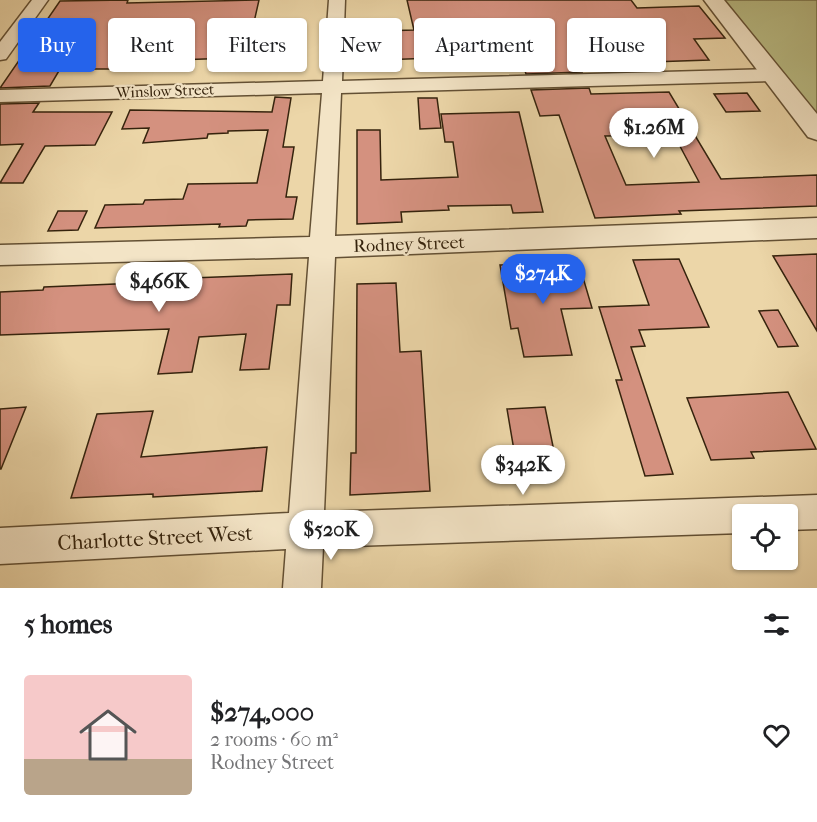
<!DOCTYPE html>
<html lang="en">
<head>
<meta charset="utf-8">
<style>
	body { margin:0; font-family:"IM FELL French Canon",serif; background:#f2f2f2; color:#202124; height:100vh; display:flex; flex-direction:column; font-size:22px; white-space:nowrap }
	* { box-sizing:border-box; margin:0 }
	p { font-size:20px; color:#757577 }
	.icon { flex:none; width:33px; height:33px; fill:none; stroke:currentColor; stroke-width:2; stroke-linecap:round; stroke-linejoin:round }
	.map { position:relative; height:588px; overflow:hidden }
	.details { display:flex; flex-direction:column; background:#fff; flex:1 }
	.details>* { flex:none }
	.top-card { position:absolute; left:18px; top:18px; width:782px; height:54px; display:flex; gap:12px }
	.tools { position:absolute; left:732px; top:504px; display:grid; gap:12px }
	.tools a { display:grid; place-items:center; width:66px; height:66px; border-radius:6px; background:#fff; box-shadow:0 2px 4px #0004; font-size:30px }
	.price { position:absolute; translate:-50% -51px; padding:0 14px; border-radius:21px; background:#fff; color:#222; font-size:20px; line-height:39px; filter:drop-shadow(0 2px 3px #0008) }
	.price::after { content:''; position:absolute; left:50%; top:36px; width:18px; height:14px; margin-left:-9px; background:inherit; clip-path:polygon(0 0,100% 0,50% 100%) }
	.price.selected { background:#2563eb; color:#fff }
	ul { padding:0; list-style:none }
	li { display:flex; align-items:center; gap:18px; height:150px; padding:0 24px }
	li span { display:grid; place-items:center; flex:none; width:168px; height:120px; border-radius:6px; color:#555 }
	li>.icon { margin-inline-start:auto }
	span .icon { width:72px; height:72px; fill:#fffc; stroke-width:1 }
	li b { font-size:26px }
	h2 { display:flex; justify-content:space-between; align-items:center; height:72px; padding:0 24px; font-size:26px }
	.pill { padding:0 21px; border-radius:6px; background:#fff; box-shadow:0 2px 4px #0004; font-size:21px; line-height:54px }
	.pill.selected { background:#2563eb; color:#fff }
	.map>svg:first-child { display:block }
</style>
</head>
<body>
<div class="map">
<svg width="817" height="588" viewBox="0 0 817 588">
	<rect width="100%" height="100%" fill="#ecd6a8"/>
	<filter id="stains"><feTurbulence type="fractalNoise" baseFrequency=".00333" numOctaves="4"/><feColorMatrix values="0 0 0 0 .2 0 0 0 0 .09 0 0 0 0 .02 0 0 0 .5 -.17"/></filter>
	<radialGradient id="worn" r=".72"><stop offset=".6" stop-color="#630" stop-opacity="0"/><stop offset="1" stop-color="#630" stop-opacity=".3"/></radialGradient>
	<path fill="#babd85" stroke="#787049" stroke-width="1.5" d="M 714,0 L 817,0 L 817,131 Z"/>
	<g fill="#d4917f" stroke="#35230d" stroke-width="1.5" fill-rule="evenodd">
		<path d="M 128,0 L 127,3 L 259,0 L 252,31 L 293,29 L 293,56 L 116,62 L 112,69 L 60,69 L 50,86 L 0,88 L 60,1 Z"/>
		<path d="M 407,0 L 631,0 L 637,8 L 699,6 L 725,38 L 694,39 L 709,60 L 651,62 L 641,47 L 572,49 L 582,72 L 526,74 L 520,55 L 380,60 L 380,31 L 414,30 Z"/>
		<path d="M 589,88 L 591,94 L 669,92 L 721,179 L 817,175 L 817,206 L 679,211 L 681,214 L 595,218 L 559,115 L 540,116 L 531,90 ZM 674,135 L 699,182 L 626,185 L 605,136 Z"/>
		<path d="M 747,93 L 760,111 L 726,112 L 714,94 Z"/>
		<path d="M 275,97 L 291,98 L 283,147 L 294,147 L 286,197 L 297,197 L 293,219 L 248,220 L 246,226 L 219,227 L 220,224 L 95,228 L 105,205 L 143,204 L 145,200 L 183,199 L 188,184 L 257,183 L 268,130 L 228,131 L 228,133 L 208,134 L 207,138 L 143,143 L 149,128 L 122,129 L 130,110 L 272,112 Z"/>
		<path d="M 418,98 L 437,98 L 441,128 L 420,129 Z"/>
		<path d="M 39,103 L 33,112 L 112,112 L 95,145 L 45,146 L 23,183 L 0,183 L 23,144 L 0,145 L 0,104 Z"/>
		<path d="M 519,112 L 543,212 L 513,213 L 511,205 L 448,206 L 449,210 L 401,212 L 402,222 L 357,224 L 357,130 L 380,130 L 381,180 L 458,177 L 453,142 L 445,142 L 441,114 Z"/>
		<path d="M 58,211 L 87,211 L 78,230 L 48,231 Z"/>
		<path d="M 817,254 L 817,331 L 773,256 Z"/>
		<path d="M 679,259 L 709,327 L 639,330 L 645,346 L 631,347 L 673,474 L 645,476 L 616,380 L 622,380 L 599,307 L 649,305 L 633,260 Z"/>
		<path d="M 579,264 L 592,308 L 561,309 L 572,355 L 524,357 L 518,328 L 511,329 L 500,265 Z"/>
		<path d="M 292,274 L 290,305 L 277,305 L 269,369 L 240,370 L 246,334 L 199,337 L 192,372 L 158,374 L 169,329 L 0,335 L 0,292 L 43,290 L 44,287 L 139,283 L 140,280 Z"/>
		<path d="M 396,283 L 400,352 L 421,351 L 430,491 L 350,495 L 351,453 L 356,453 L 357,284 Z"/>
		<path d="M 778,310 L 798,346 L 778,347 L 759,311 Z"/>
		<path d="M 788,392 L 816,449 L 751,452 L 754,458 L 711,460 L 687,398 Z"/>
		<path d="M 26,407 L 1,469 L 0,469 L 0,409 Z"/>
		<path d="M 545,407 L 557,466 L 517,468 L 507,409 Z"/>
		<path d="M 153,411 L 141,457 L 267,447 L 262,491 L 153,497 L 153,494 L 71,498 L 97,414 Z"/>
	</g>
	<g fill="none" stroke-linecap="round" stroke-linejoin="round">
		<g stroke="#635034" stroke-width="3">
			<g id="minor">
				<path d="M 32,0 L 48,0 L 6,59 L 0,60 L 0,42 Z"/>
				<path d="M 329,0 L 345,0 L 342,81 L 772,69 L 781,75 L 772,81 L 341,93 L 335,236 L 817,218 L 817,238 L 335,257 L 324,512 L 817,495 L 817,529 L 788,530 L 788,514 L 742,514 L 742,533 L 323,547 L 321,588 L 283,588 L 286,549 L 0,564 L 0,528 L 289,513 L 309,257 L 0,265 L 0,245 L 310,237 L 322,93 L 0,102 L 0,90 L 323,81 Z"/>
			</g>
		</g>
		<g stroke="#635034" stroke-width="3">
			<path id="tertiary" d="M 704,0 L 724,0 L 817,114 L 817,140 L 808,137 Z"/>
		</g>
		<use href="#minor" fill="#f3e4c6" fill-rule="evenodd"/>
		<use href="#tertiary" fill="#f3e4c6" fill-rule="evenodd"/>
	</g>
	<g text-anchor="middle" stroke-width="4.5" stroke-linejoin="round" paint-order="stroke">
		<g font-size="15" fill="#35230d" stroke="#f3e4c6">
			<text transform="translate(165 91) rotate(-2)" y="5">Winslow Street</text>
		</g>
		<g font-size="18" fill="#35230d" stroke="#f3e4c6">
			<text transform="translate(409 244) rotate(-2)" y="6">Rodney Street</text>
		</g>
		<g font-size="21" fill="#35230d" stroke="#f3e4c6">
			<text transform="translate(155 538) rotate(-3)" y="7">Charlotte Street West</text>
		</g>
	</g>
	<rect width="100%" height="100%" filter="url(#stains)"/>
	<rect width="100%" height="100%" fill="url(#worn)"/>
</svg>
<div class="tools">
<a><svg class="icon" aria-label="locate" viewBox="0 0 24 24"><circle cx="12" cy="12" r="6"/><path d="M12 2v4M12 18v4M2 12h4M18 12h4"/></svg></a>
</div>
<b class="price" style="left:654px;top:159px">$1.26M</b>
<b class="price selected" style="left:543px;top:305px">$274K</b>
<b class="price" style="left:159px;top:313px">$466K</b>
<b class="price" style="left:523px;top:496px">$342K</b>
<b class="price" style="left:331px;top:561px">$520K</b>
<div class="top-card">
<a class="pill selected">Buy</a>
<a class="pill">Rent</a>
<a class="pill">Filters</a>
<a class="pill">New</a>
<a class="pill">Apartment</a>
<a class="pill">House</a>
</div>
</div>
<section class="details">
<h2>5 homes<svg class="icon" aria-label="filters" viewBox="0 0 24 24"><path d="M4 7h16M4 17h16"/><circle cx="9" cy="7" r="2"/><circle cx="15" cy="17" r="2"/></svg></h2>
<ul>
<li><span style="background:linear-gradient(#f6c9c9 70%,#b9a48a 0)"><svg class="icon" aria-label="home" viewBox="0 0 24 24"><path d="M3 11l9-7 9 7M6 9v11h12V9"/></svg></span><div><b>$274,000</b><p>2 rooms · 60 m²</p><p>Rodney Street</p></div><svg class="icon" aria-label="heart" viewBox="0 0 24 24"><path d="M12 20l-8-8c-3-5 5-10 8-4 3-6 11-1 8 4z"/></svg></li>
</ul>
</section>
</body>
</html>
